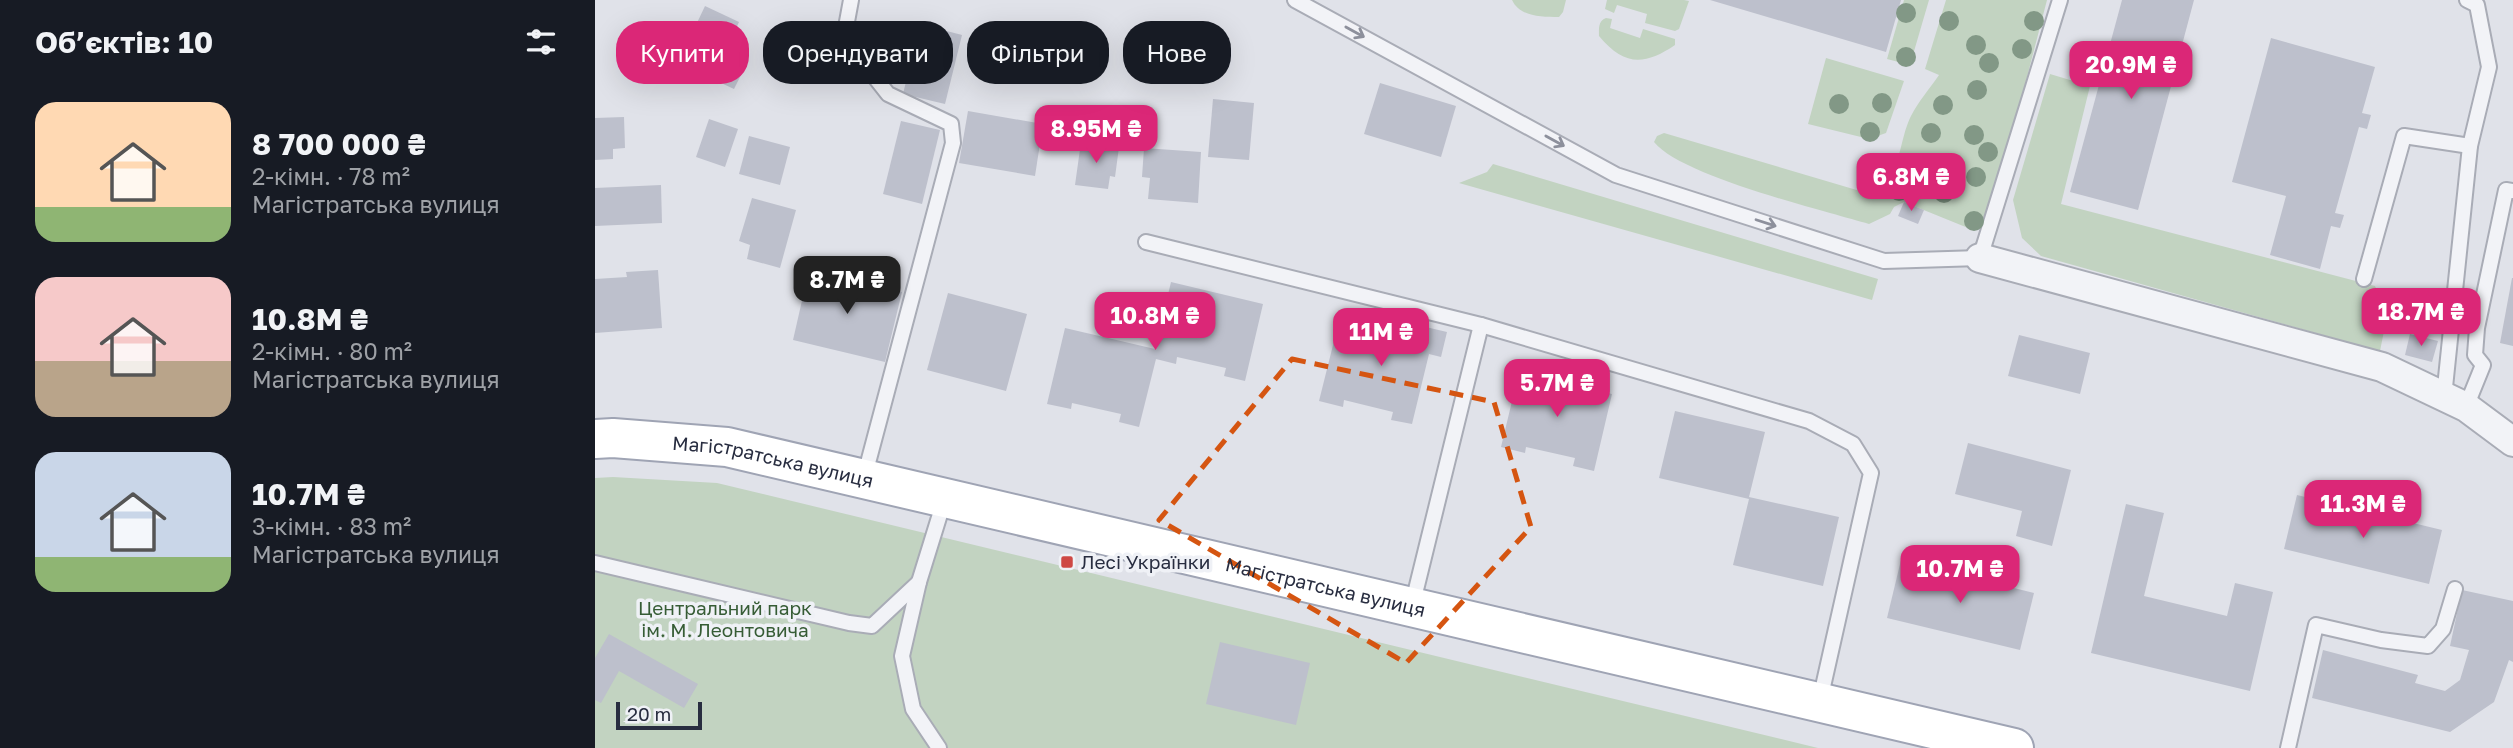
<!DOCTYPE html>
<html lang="uk">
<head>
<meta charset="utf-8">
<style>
	body { margin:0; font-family:"Golos Text",sans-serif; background:#20242c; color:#f1f3f6; height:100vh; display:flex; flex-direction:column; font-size:26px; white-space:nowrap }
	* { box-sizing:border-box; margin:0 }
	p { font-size:23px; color:#9ea1a6 }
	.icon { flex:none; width:38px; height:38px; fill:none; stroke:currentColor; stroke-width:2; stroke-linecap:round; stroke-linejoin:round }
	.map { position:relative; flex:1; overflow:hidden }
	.drawer { display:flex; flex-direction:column; background:#171b24; width:595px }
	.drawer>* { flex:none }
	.hud { position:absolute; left:21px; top:21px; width:665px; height:63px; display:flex; gap:14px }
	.scale { position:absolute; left:21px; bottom:18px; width:86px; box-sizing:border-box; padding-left:7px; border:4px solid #282d40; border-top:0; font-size:19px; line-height:24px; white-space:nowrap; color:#282d40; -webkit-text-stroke:5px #eff1f6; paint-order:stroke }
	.price { position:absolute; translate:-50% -60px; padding:0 16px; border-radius:14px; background:#db2777; color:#fff; font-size:23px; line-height:46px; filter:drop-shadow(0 2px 4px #0008) }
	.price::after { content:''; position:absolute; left:50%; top:42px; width:21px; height:16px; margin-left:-10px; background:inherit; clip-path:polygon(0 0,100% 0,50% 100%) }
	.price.on { background:#222; color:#fff }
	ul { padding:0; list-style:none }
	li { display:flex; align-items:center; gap:21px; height:175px; padding:0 35px }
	li span { display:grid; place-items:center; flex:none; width:196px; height:140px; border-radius:21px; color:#555 }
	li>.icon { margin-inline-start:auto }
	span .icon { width:84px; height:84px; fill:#fffc; stroke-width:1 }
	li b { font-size:30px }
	h2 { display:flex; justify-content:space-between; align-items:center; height:84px; padding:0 35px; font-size:30px }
	.tag { padding:0 24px; border-radius:28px; background:#171b24; box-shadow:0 7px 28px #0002; font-size:24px; line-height:63px }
	.tag.on { background:#db2777; color:#fff }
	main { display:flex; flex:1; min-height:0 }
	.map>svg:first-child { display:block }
</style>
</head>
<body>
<main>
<section class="drawer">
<h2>Об’єктів: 10<svg class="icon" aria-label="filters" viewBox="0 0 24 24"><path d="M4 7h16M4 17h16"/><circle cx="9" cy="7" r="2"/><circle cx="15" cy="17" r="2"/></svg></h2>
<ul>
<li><span style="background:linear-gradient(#ffd9b3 75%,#8fb573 0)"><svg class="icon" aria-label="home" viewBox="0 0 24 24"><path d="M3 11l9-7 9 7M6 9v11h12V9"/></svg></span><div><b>8 700 000 ₴</b><p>2-кімн. · 78 m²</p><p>Магістратська вулиця</p></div></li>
<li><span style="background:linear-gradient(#f6c9c9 60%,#b9a48a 0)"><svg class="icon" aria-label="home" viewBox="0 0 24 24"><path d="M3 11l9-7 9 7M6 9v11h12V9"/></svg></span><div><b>10.8M ₴</b><p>2-кімн. · 80 m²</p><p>Магістратська вулиця</p></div></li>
<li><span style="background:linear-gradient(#c9d6e8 75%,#8fb573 0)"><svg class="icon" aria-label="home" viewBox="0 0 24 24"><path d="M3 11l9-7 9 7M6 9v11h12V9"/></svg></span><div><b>10.7M ₴</b><p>3-кімн. · 83 m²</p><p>Магістратська вулиця</p></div></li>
</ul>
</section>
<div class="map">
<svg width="1918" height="748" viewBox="0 0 1918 748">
	<rect width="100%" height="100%" fill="#e0e2e9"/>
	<g fill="#c2d3c1">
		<path d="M 917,0 L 971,0 L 968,12 L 964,17 C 946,17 925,17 917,0 Z"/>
		<path d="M 1012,0 L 1089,0 L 1094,1 L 1084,29 L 1080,31 L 1050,23 L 1052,14 L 1022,5 L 1019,13 L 1010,9 Z"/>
		<path d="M 1309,0 L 1334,0 L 1315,65 L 1292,59 Z"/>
		<path d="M 1351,0 L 1452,0 L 1397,212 L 1378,230 L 1309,202 L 1299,207 L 1295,214 L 1274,224 C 1227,210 1086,176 1059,142 L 1062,136 L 1069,133 L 1265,191 C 1309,186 1301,146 1316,116 C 1323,102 1335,88 1344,75 L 1330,69 Z"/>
		<path d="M 1011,18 L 1017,19 L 1015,28 L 1045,38 L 1048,29 L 1080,39 L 1080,45 C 1049,66 1029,66 1004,36 C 1004,28 1003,21 1011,18 Z"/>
		<path d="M 1231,58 L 1309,81 L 1291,133 L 1274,139 L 1213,124 Z"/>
		<path d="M 1455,74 L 1495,86 L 1466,204 L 1780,286 L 1792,316 L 1785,351 L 1446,256 L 1427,238 L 1418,200 Z"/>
		<path d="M 898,164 L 1283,279 L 1277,300 L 864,183 L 892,172 Z"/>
		<path d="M 18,477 L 122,483 L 1223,748 L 0,748 L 0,478 Z"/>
	</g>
	<g fill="#bdc0cc">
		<path d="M 1115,0 L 1306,0 L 1291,52 Z"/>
		<path d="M 1527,0 L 1599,0 L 1543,210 L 1475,192 Z"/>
		<path d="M 110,6 L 144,22 L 130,52 L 152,63 L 139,89 L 83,63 Z"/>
		<path d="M 325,24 L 367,35 L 350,104 L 308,94 Z"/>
		<path d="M 1676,38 L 1780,67 L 1767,113 L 1776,115 L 1772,129 L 1764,127 L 1740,213 L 1749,215 L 1745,228 L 1736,226 L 1725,269 L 1675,255 L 1691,196 L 1637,182 Z"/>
		<path d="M 785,83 L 861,106 L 846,157 L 769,134 Z"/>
		<path d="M 618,99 L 659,103 L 654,160 L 613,157 Z"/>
		<path d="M 373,111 L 448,124 L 440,176 L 364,163 Z"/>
		<path d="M 29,117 L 30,148 L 18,149 L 18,159 L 0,160 L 0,118 Z"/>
		<path d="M 114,119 L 143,129 L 130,167 L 101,157 Z"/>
		<path d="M 306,121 L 345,130 L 327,204 L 288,194 Z"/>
		<path d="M 154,136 L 195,147 L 185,185 L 144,174 Z"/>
		<path d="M 486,142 L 524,147 L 520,177 L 515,176 L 513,189 L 480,185 Z"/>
		<path d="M 549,148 L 606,152 L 603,203 L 553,199 L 555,178 L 547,177 Z"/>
		<path d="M 66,185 L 67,223 L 0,226 L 0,188 Z"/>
		<path d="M 157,198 L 201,210 L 185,268 L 152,259 L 155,245 L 144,241 Z"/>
		<path d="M 1309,202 L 1329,210 L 1323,224 L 1303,216 Z"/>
		<path d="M 63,270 L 67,328 L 0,333 L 0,279 L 32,277 L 31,272 Z"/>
		<path d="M 214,270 L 307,292 L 290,362 L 198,340 Z"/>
		<path d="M 1917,278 L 1918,278 L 1918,346 L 1905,343 Z"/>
		<path d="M 576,282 L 668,304 L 650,381 L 629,376 L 631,368 L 582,357 L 581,364 L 561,359 L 544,427 L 524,422 L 526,414 L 477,403 L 476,409 L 452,404 L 470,328 L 560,349 Z"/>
		<path d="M 353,293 L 432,314 L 411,391 L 332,370 Z"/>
		<path d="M 797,319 L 852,332 L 846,357 L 834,354 L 817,424 L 796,420 L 798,412 L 749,400 L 748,407 L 724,401 L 743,325 L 792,337 Z"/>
		<path d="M 1815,334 L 1843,341 L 1837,362 L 1810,355 Z"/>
		<path d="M 1424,335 L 1495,353 L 1485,394 L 1413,376 Z"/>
		<path d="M 924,372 L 1017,394 L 999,471 L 978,466 L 980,458 L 931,447 L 930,453 L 906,447 Z"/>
		<path d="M 1080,411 L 1170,432 L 1154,497 L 1244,517 L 1228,586 L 1138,565 L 1154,499 L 1064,478 Z"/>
		<path d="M 1373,443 L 1476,470 L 1457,546 L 1421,536 L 1427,511 L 1360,494 Z"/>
		<path d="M 1702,495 L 1847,530 L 1834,584 L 1689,549 Z"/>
		<path d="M 1531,504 L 1569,513 L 1549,596 L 1632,616 L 1640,583 L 1678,592 L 1655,691 L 1496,653 Z"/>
		<path d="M 1306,560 L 1439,593 L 1425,650 L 1292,618 Z"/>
		<path d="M 1867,590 L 1918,601 L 1918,662 L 1914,660 L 1899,702 L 1855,732 L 1717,698 L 1728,650 L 1823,675 L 1820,683 L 1850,691 L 1865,680 L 1874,650 L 1855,646 Z"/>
		<path d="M 14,634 L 103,684 L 89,708 L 24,671 L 6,703 L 0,700 L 0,658 Z"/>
		<path d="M 625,642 L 715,663 L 701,725 L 611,704 Z"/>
	</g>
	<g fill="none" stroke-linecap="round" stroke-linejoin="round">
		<g stroke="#a9acb6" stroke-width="18">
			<g id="lane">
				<path d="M 256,0 L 251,27 L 267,61 L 293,94 L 356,124 L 358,143 L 269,478"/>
				<path d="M 700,0 L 1021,175 L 1289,261 L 1385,258 L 1465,0"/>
				<path d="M 551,242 L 886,325 L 1214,421 L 1258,444 L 1276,473 L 1225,700"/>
				<path d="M 1769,279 L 1809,136 L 1875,146"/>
				<path d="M 1849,397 L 1875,146 L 1894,67 L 1882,5 L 1872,0"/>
				<path d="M 1871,407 L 1888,365 L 1880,355 L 1882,328 L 1911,190 L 1918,191"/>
				<path d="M 0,563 L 254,623 L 277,626 L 324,582"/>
				<path d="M 817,606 L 886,325"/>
				<path d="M 344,748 L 318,709 L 307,656 L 324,582 L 350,498"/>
				<path d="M 1693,748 L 1721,625 L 1786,640 L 1833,646 L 1848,629 L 1860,589"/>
			</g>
		</g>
		<g stroke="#a9acb6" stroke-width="32">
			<path id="street" d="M 1385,258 L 1787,367 L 1871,407 L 1918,442"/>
		</g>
		<g stroke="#9fa4b4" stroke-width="42">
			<g id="primary">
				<path id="s1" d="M 0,439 L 18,438 L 132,447 L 1419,748"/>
			</g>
		</g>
		<use href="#lane" stroke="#f2f3f7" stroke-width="14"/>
		<use href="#street" stroke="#f2f3f7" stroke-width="28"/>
		<use href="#primary" stroke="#fff" stroke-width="38"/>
	</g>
	<g fill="#829886">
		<circle cx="1311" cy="13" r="10"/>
		<circle cx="1354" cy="21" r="10"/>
		<circle cx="1439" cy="21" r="10"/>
		<circle cx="1381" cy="45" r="10"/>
		<circle cx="1427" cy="49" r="10"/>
		<circle cx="1311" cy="57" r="10"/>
		<circle cx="1394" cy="63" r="10"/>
		<circle cx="1382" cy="90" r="10"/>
		<circle cx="1287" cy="103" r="10"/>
		<circle cx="1244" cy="104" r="10"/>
		<circle cx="1348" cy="105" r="10"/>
		<circle cx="1275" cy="132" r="10"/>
		<circle cx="1336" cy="133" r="10"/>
		<circle cx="1379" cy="135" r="10"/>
		<circle cx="1393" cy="152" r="10"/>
		<circle cx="1381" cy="177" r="10"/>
		<circle cx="1334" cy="178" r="10"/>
		<circle cx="1304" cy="191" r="10"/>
		<circle cx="1349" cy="193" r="10"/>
		<circle cx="1379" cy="221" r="10"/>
	</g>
	<defs><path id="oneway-shaft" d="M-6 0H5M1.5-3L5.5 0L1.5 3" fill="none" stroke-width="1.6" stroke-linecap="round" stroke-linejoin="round" transform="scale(1.75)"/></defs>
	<g stroke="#8d909c">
		<use href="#oneway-shaft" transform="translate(760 32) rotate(29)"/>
		<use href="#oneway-shaft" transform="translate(960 141) rotate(29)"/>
		<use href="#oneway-shaft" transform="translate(1171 223) rotate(18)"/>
	</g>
	<path fill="none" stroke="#d55511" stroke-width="5" stroke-dasharray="14 9" stroke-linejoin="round" d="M 697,359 L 899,402 L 936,527 L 811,663 L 564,520 Z"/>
	<rect fill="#ce4844" stroke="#eff1f6" stroke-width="2.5" x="465" y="555" width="14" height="14" rx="3.5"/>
	<g text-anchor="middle" stroke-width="7" stroke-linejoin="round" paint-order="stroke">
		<g font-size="19" fill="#282d40" stroke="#eff1f6">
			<text dy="7" stroke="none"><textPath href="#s1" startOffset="180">Магістратська вулиця</textPath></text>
			<text dy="7" stroke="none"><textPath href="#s1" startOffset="747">Магістратська вулиця</textPath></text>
		</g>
		<g font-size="19" fill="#282d40" stroke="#eff1f6" text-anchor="start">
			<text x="486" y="569">Лесі Українки</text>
		</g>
		<g font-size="19" fill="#365c35" stroke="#eff1f6">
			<text x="130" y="615">Центральний парк<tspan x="130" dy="22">ім. М. Леонтовича</tspan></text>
		</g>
	</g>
</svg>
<div class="scale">20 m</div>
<b class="price" style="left:1536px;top:101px">20.9M ₴</b>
<b class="price" style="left:501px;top:165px">8.95M ₴</b>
<b class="price" style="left:1316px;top:213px">6.8M ₴</b>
<b class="price on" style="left:252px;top:316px">8.7M ₴</b>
<b class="price" style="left:1826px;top:348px">18.7M ₴</b>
<b class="price" style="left:560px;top:352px">10.8M ₴</b>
<b class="price" style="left:786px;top:368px">11M ₴</b>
<b class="price" style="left:962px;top:419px">5.7M ₴</b>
<b class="price" style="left:1768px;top:540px">11.3M ₴</b>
<b class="price" style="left:1365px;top:605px">10.7M ₴</b>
<div class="hud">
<a class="tag on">Купити</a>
<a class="tag">Орендувати</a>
<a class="tag">Фільтри</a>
<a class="tag">Нове</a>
</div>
</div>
</main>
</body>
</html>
